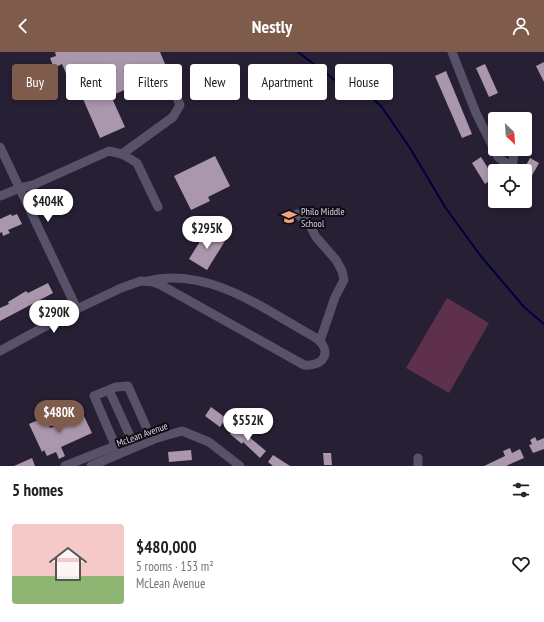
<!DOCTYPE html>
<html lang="en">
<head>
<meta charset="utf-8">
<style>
	body { margin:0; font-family:"PT Sans Narrow",sans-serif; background:#f6f6f6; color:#202124; height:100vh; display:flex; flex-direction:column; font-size:15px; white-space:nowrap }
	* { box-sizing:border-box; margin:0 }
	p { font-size:13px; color:#757577 }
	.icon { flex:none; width:22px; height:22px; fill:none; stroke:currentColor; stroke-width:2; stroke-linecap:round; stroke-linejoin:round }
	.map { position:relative; height:414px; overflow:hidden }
	.panel { display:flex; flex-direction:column; background:#fff; flex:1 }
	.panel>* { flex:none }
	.guide { position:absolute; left:12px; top:12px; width:520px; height:36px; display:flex; gap:8px }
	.needle { width:26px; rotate:155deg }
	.tools { position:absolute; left:488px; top:60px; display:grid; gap:8px }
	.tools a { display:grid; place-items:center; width:44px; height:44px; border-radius:4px; background:#fff; box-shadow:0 2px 6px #0003; font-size:20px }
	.price { position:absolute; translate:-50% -34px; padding:0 9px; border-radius:14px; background:#fff; color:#222; font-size:13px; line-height:26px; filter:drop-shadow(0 1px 2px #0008) }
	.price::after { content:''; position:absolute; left:50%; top:24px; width:12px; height:9px; margin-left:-6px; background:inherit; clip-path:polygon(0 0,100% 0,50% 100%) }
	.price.current { background:#7e5b4b; color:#fff }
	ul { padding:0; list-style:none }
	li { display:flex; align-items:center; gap:12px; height:100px; padding:0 12px }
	li span { display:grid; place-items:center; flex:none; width:112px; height:80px; border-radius:4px; color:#555 }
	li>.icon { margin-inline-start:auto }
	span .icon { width:48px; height:48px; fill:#fffc; stroke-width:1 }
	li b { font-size:17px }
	h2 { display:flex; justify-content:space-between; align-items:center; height:48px; padding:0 12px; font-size:17px }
	.pill { padding:0 14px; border-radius:4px; background:#fff; box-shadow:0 2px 6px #0003; font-size:14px; line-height:36px }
	.pill.current { background:#7e5b4b; color:#fff }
	header { display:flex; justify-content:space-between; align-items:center; height:52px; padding:0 12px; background:#7e5b4b; color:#fff; font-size:18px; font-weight:700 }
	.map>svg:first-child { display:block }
</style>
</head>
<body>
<header><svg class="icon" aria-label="back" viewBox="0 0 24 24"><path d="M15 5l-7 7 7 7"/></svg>Nestly<svg class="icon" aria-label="person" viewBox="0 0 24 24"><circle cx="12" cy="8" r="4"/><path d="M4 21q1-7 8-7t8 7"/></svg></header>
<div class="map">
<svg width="544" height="414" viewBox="0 0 544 414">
	<rect width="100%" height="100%" fill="#271f33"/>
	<path fill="#5e304c" d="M 447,246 L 489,271 L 449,341 L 406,316 Z"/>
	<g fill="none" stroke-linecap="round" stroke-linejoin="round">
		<path stroke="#00003f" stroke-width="2" d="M 298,0 L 340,32 L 371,45 L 381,54 L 410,96 L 445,155 L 480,203 L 524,255 L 544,272"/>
	</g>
	<g fill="#ab97ad">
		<path d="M 55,0 L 160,0 L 168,19 L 160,22 L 159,20 L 129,32 L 131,35 L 111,44 L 125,75 L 100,86 L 73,24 L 68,26 L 62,12 L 54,16 L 50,6 L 56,4 Z"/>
		<path d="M 544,10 L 544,30 L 536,14 Z"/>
		<path d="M 485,12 L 498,41 L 489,45 L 476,16 Z"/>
		<path d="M 446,19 L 472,82 L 462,86 L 435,24 Z"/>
		<path d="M 215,104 L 230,134 L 208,145 L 210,149 L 191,158 L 174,124 Z"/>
		<path d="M 481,105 L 494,126 L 485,132 L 472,111 Z"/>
		<path d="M 530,106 L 539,111 L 525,136 L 525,119 L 523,119 Z"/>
		<path d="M 11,162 L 12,164 L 17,162 L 22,172 L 8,178 L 10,181 L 3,184 L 2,180 L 0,181 L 0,167 Z"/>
		<path d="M 207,178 L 225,189 L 207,218 L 189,207 Z"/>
		<path d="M 48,231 L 53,241 L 0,269 L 0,256 L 9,252 L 8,250 L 26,239 L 28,241 Z"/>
		<path d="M 211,355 L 226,366 L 220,375 L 205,364 Z"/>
		<path d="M 83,362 L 92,381 L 61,395 L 65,404 L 59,407 L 56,400 L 47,404 L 44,398 L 42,400 L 29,372 L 45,365 L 50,376 Z"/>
		<path d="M 236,374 L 266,399 L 260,406 L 243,390 L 242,392 L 230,382 Z"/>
		<path d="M 535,385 L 537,389 L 544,386 L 544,397 L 533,401 L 529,393 L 532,392 L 530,388 Z"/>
		<path d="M 510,396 L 512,401 L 520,397 L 524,406 L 506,414 L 484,414 L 505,404 L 503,399 Z"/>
		<path d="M 191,398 L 192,408 L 169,410 L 168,400 Z"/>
		<path d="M 323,401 L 331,401 L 332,413 L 324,413 Z"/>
		<path d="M 273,403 L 290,414 L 273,414 L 268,410 Z"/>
		<path d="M 32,406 L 35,414 L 14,414 Z"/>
	</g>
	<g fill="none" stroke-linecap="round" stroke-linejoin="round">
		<g stroke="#595168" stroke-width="9">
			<path d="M 452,0 L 476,61 L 498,105 L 507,112 L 513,110 L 514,103 L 507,97"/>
			<path d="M 0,95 L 77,257"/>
			<path d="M 122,102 L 173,65 L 180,53 L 170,29"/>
			<path d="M 0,144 L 20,136 L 33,133 L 109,99 L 122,102 L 137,111 L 158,155"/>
			<path d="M 297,162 L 308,170 L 316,185 L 336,208 L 342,219 L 344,228 L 335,245 L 320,289"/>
			<path d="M 0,299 L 77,257 L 121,236 L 141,229 L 153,230 L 161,233 L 304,313 C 324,315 333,299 316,286 C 265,258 209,214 147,229"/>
			<path d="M 109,338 L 135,395"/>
			<path d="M 119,402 L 94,344 L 116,335 L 128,334 L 152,388"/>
			<path d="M 65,414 L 115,394"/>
			<path d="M 91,414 L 154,387 L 182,379 L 209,390 L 240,414"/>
			<path d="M 418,414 L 418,406"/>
		</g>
	</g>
	<defs>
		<g id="school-bare" transform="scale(1.2)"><path d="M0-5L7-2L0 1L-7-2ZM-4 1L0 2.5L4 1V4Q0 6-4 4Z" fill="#f0a27a" stroke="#0e0b14" stroke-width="2.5" paint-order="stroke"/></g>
	</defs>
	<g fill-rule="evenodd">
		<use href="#school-bare" x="289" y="165"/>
	</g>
	<g text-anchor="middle" stroke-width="4" stroke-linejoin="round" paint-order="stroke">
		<g font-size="10" fill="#ddd8e6" stroke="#0e0b14" text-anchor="start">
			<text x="301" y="163">Philo Middle<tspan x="301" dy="12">School</tspan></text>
		</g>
		<g font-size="10" fill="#ddd8e6" stroke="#0e0b14">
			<text transform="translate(142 382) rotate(-20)" y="4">McLean Avenue</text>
		</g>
	</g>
</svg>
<div class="tools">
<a><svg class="needle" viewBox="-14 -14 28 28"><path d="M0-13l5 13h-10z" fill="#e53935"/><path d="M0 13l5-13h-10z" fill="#757577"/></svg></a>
<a><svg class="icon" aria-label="locate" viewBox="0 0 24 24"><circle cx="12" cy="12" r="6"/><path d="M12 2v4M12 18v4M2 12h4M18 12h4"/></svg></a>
</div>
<b class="price" style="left:48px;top:171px">$404K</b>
<b class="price" style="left:207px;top:198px">$295K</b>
<b class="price" style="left:54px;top:282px">$290K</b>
<b class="price current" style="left:59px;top:382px">$480K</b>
<b class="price" style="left:248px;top:390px">$552K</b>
<div class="guide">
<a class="pill current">Buy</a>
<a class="pill">Rent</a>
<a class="pill">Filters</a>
<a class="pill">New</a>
<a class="pill">Apartment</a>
<a class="pill">House</a>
</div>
</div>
<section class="panel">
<h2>5 homes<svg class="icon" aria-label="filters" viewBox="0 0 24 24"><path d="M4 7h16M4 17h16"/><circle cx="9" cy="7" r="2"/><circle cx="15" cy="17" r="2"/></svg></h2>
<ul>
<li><span style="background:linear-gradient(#f6c9c9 65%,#8fb573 0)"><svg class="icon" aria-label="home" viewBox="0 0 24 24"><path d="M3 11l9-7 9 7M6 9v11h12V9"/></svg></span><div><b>$480,000</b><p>5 rooms · 153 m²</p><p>McLean Avenue</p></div><svg class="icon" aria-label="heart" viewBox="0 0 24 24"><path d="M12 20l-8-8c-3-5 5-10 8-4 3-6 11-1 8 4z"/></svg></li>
</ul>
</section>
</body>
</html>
